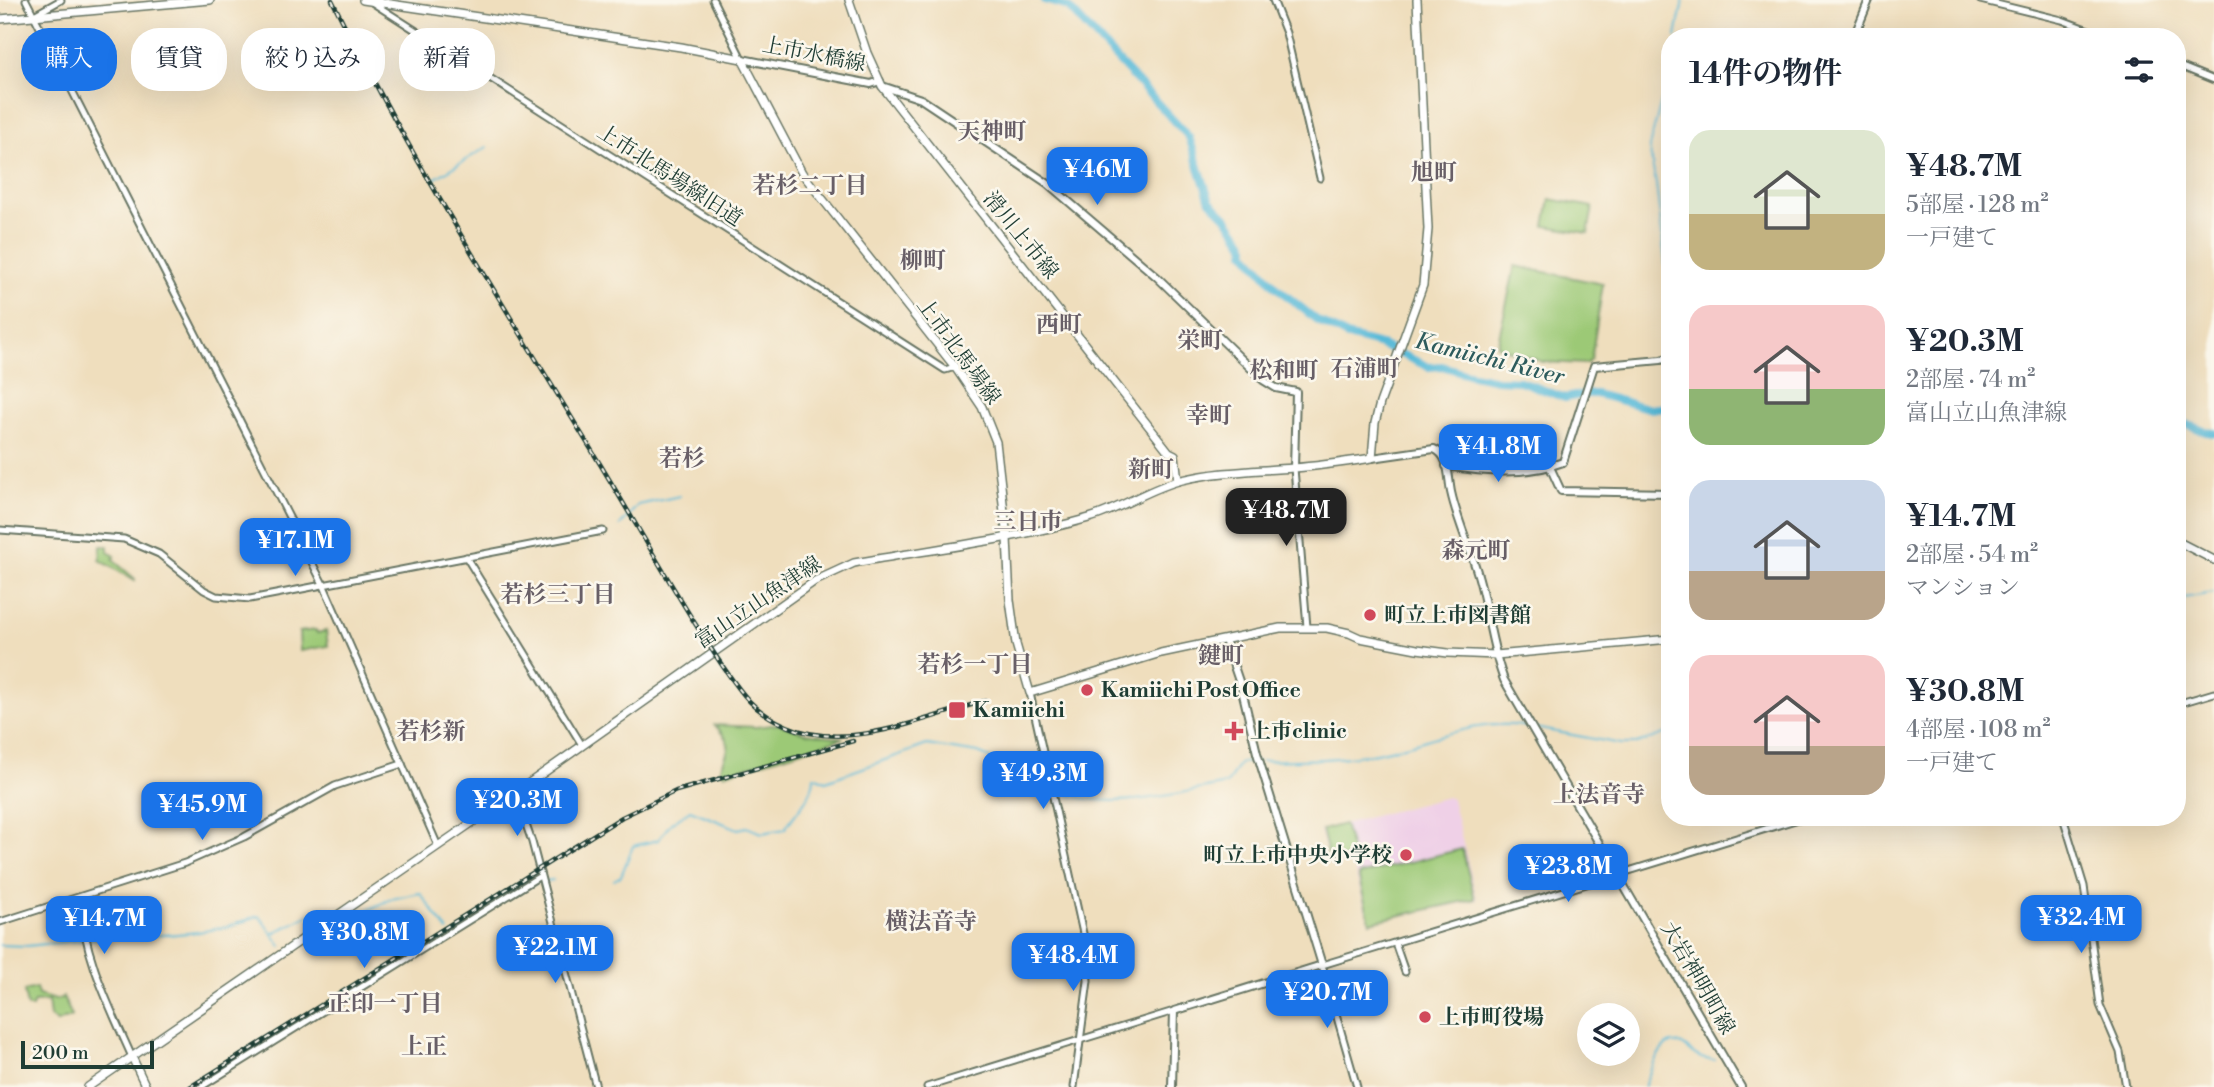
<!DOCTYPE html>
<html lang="ja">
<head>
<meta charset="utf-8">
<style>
	body { margin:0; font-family:"Libre Bodoni","Noto Serif JP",serif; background:#f6f6f7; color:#1f2937; height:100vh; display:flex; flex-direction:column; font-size:26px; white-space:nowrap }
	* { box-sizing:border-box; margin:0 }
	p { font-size:23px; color:#747a83 }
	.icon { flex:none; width:38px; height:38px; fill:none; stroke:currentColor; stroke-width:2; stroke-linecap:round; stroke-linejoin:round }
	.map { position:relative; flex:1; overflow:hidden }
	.sheet { position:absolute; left:1661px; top:28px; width:525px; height:798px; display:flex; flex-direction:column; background:#fff; border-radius:28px; box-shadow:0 7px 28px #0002 }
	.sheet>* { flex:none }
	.banner { position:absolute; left:21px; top:28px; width:665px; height:63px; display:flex; gap:14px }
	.tools { position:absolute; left:1577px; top:1003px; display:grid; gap:14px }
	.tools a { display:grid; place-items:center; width:63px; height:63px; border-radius:50%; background:#fff; box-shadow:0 7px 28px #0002; font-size:35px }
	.scale { position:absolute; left:21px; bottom:18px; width:133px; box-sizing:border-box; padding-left:7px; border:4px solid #1f3d34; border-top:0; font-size:19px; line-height:24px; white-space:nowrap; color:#1f3d34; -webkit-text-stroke:5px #fbf7ec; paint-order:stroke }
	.price { position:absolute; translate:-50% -60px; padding:0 16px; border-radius:14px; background:#1a73e8; color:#fff; font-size:23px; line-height:46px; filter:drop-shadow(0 2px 4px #0008) }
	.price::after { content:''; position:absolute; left:50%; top:42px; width:21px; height:16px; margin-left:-10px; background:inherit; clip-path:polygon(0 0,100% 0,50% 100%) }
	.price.selected { background:#222; color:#fff }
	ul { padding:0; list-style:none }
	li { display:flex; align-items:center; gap:21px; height:175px; padding:0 28px }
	li span { display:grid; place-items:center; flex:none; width:196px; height:140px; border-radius:21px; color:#555 }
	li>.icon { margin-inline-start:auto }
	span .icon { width:84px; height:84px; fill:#fffc; stroke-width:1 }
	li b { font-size:30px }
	h2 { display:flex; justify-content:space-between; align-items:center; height:84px; padding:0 28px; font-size:30px }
	.chip { padding:0 24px; border-radius:28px; background:#fff; box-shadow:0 7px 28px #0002; font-size:24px; line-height:63px }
	.chip.selected { background:#1a73e8; color:#fff }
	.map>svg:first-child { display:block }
</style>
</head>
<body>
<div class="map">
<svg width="2214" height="1087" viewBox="0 0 2214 1087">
	<rect width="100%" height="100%" fill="#fbf7ec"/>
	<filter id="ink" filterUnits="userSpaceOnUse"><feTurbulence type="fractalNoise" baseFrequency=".0143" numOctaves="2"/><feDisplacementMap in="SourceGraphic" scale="14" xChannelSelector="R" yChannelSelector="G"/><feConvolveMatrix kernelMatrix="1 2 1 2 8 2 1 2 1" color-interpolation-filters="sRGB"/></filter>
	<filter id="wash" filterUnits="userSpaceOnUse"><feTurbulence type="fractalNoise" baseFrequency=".00686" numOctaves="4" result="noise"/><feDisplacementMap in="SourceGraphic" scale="28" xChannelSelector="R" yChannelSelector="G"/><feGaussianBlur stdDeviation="1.57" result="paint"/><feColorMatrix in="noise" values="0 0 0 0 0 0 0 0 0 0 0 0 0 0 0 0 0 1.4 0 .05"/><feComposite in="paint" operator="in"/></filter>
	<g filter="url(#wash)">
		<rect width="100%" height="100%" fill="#efdebd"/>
		<path fill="#efd0e7" d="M 1447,797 L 1452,799 L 1477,900 L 1369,923 L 1352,861 L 1330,865 L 1320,830 Z"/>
		<g fill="#9cc976" stroke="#5e8355" stroke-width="2">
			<path d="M 1550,199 L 1593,207 L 1588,233 L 1545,226 Z"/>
			<path d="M 1515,266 L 1603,284 L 1591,360 L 1586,364 L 1543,362 L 1497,346 Z"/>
			<path d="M 101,546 L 108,546 L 108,552 L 115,556 L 113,560 L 135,579 L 135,581 L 100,560 Z"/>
			<path d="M 316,630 L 317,633 L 326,631 L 328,646 L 300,651 L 299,632 Z"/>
			<path d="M 779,724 L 806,733 L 843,738 L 723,774 L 721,767 C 732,744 731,744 715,725 L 756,727 Z"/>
			<path d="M 1344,824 L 1353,856 L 1330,862 L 1322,830 Z"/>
			<path d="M 1462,849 L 1475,899 L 1370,922 L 1358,875 Z"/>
			<path d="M 36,988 L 38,995 L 56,1000 L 63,997 L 72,1016 L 57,1022 L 50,1017 L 48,1001 L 34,1002 L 32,1007 L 27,1007 L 24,991 Z"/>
		</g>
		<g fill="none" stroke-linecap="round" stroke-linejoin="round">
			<g stroke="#59bad8" stroke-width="2">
				<path d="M 1676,37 L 1683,0"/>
				<path d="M 1670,70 L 1649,147 L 1656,184 L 1670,302"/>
				<path d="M 434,179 L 487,147"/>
				<path d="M 620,526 L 638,505 L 680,496"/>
				<path d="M 2177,599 L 2214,593"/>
				<path d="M 1535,728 L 1621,744 L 1637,744 L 1670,732"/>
				<path d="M 1262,761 C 1298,760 1335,760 1370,754 C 1423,746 1474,716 1529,727"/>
				<path d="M 1054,790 C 1110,813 1171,794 1227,784 L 1240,763 L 1257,761"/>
				<path d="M 614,880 L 621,876 L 633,846 L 658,840 L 671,823 L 690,810 L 738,829 L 747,827 L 762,833 L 785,829 C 795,811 814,797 814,776 L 826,781 L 927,745 L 978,753 L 997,761 L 1017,766 L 1024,768 L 1032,781 L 1049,788"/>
				<path d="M 516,894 L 537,882 L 553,880"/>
				<path d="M 350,909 L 366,911 L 391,899 L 420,893 L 448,931"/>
				<path d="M 274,933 L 315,912 L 328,909"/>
				<path d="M 90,939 C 145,933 205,940 257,916 L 260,917 L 281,946"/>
				<path d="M 0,945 L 27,946 L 84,940"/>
				<path d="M 1644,1087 C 1650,1073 1662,1029 1685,1047 C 1695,1055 1702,1061 1715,1060"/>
			</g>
			<g stroke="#59bad8" stroke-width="8">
				<path d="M 1044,0 L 1068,7 L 1189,137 L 1210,201 L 1226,217 L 1243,241 L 1246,247 L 1245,252 L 1277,288 L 1318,321 L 1347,336 L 1381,345 L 1429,367 L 1442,366 L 1468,374 L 1497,380 L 1520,381 L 1565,398 L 1586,394 L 1596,394 L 1651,409 L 1670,406"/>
				<path d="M 2177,420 L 2206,432 L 2214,433"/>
			</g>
		</g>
	</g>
	<g filter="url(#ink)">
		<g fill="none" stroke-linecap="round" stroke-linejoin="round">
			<g stroke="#687564" stroke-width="9">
				<g id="tertiary">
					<path d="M 26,0 L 324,586 L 438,846"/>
					<path d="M 713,0 L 742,59"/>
					<path d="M 1273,0 L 1286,33 L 1320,178"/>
					<path d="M 1980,0 L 2062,20 L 2107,37"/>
					<path d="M 373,3 L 945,370 L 955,367"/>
					<path d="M 34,15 L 61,0"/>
					<path d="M 2177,65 L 2214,80"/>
					<path d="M 1294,468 L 1307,627"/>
					<path d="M 0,530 L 124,539 L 159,554 L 204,590 L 216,596 L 250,599 L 603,531"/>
					<path d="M 466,557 L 582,745"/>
					<path d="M 1030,693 L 1086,947 L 1088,981 L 1074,1087"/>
					<path d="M 2177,704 L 2214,693"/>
					<path d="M 515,793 L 532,842 L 596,1087"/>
					<path d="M 2063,817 L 2084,886 L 2100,1005 L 2120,1052 L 2126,1087"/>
					<path d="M 80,897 C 83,955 109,1005 132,1057"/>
					<path d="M 0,922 L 185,863 L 244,837 L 335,786 L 402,764"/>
					<path d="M 1395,943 L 1405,972"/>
					<path d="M 201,1087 L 540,876"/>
					<path d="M 927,1087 L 1174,1011"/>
					<path d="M 1357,1087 L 1322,965 L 1805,817"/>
				</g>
			</g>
			<g stroke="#687564" stroke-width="10">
				<g id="secondary">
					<path d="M 1854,37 L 1869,0"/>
					<path d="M 742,59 L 871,84 L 880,81"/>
					<path d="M 882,86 L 921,99 L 1047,183 L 1157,277 L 1263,380 L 1276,388 L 1296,392 L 1294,468"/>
					<path d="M 1372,458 L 1434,449 C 1450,455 1448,478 1451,492 C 1457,520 1470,547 1478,575 C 1488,609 1491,646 1504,680 L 1741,1087"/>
					<path d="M 1446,466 C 1484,472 1527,476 1563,462 L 1594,366 L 1661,360 L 1670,357"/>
					<path d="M 1550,467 L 1561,491 L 1670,493"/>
					<path d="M 1172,1087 L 1174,1011 L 1322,965 L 1257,753 L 1242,690 L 1225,640"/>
				</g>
			</g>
			<g stroke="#687564" stroke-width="10">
				<g id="primary">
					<path d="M 363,0 L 681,47 L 742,59 L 802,173 L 955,367 L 982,407 L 996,442 L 1007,538 L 1010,600 L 1016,644 L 1030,693 L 1161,653 L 1280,628 L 1327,628 L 1349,633 L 1360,638 L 1417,649 L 1448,653 L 1496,655 L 1670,639"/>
					<path d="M 849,0 L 867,53 L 882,86 L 1169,452 L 1175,455 L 1178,481"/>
					<path d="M 0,19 L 210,0"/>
					<path d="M 2177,541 L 2214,560"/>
					<path d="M 132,1057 L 146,1087"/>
					<path d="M 88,1087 L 515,793 L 815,581 L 854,563 C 932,549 1012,540 1089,518 C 1121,509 1149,488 1182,480 C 1219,471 1256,471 1293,468 C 1320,466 1346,462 1372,458 L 1375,423 L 1380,403 L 1423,285 L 1428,229 L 1417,0"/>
				</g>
			</g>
			<use href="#tertiary" stroke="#fff" stroke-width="5"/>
			<use href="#secondary" stroke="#fff" stroke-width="6"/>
			<use href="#primary" stroke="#fff" stroke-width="7"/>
			<g stroke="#1f3d34" stroke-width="4.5">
				<g id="rail">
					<path d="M 332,0 C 411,160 507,311 600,464 C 632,517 663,572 696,625 C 711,649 726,673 744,695 C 755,709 771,719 787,726 C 847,753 926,717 985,701"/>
					<path d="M 190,1087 L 622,817 L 676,791 L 853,741"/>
				</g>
			</g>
			<use href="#rail" stroke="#fbf7ec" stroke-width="2" stroke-dasharray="5" stroke-linecap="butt"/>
		</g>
	</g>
	<g fill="#d1495b" stroke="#fbf7ec" stroke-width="2.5">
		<circle cx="1370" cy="615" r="7"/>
		<circle cx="1087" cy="690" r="7"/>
		<rect x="948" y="701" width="18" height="18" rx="3.5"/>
		<path d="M1230.5 720.5h7v7h7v7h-7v7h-7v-7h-7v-7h7z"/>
		<circle cx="1406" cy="855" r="7"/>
		<circle cx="1425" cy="1017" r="7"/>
	</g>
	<g text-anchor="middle" stroke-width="5" stroke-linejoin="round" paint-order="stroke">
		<g font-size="21" fill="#1f3d34" stroke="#fbf7ec">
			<text transform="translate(814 54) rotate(11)" y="7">上市水橋線</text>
			<text transform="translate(670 175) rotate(33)" y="7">上市北馬場線旧道</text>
			<text transform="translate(1021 235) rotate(51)" y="7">滑川上市線</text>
			<text transform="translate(959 351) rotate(54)" y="7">上市北馬場線</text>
			<text transform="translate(758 602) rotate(-34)" y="7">富山立山魚津線</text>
			<text transform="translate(1698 978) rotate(60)" y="7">大岩神明町線</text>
		</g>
		<g font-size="21" font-weight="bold" fill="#1f3d34" stroke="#fbf7ec" text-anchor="start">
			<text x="1384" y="622">町立上市図書館</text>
			<text x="1101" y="697">Kamiichi Post Office</text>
			<text x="973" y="717">Kamiichi</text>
			<text x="1250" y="738">上市clinic</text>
			<text x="1392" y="862" text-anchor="end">町立上市中央小学校</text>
			<text x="1439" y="1024">上市町役場</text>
		</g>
		<g font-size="23" font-weight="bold" fill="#685f67" stroke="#fbf7ec">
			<text x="992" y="139">天神町</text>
			<text x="1434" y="180">旭町</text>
			<text x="810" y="193">若杉二丁目</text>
			<text x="923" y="268">柳町</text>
			<text x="1059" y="332">西町</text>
			<text x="1200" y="348">栄町</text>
			<text x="1365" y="376">石浦町</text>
			<text x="1284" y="378">松和町</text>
			<text x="1209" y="423">幸町</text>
			<text x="682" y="466">若杉</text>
			<text x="1151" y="477">新町</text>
			<text x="1028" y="529">三日市</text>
			<text x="1476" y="558">森元町</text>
			<text x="558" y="602">若杉三丁目</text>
			<text x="1221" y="663">鍵町</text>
			<text x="975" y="672">若杉一丁目</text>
			<text x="431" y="739">若杉新</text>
			<text x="1599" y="802">上法音寺</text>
			<text x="931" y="929">横法音寺</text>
			<text x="385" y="1011">正印一丁目</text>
			<text x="424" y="1054">上正</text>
		</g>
		<g font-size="23" font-style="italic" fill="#2e5c5d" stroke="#fbf7ec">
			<text transform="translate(1490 358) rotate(14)" y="8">Kamiichi River</text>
		</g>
	</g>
</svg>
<div class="tools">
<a><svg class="icon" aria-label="layers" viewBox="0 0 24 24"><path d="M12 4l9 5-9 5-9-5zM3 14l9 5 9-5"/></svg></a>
</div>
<div class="scale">200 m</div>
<b class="price" style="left:1097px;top:207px">¥46M</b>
<b class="price" style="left:1498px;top:484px">¥41.8M</b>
<b class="price selected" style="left:1286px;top:548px">¥48.7M</b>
<b class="price" style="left:295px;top:578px">¥17.1M</b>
<b class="price" style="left:1043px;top:811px">¥49.3M</b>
<b class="price" style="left:517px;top:838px">¥20.3M</b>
<b class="price" style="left:202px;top:842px">¥45.9M</b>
<b class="price" style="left:1568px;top:904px">¥23.8M</b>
<b class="price" style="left:2081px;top:955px">¥32.4M</b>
<b class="price" style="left:104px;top:956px">¥14.7M</b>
<b class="price" style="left:364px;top:970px">¥30.8M</b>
<b class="price" style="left:555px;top:985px">¥22.1M</b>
<b class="price" style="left:1073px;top:993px">¥48.4M</b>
<b class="price" style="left:1327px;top:1030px">¥20.7M</b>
<div class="banner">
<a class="chip selected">購入</a>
<a class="chip">賃貸</a>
<a class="chip">絞り込み</a>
<a class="chip">新着</a>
</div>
<section class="sheet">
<h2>14件の物件<svg class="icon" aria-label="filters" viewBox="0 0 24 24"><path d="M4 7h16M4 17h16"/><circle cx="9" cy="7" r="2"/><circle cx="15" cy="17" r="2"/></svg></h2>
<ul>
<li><span style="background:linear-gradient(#dfe7d0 60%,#c2b280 0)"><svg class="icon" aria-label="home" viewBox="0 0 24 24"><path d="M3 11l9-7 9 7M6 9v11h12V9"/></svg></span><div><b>¥48.7M</b><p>5部屋 · 128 m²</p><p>一戸建て</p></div></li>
<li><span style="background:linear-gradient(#f6c9c9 60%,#8fb573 0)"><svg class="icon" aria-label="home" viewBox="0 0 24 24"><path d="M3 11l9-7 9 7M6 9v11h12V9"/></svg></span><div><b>¥20.3M</b><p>2部屋 · 74 m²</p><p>富山立山魚津線</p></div></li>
<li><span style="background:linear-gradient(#c9d6e8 65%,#b9a48a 0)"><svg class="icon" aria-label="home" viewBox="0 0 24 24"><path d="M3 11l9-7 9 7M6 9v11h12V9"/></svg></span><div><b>¥14.7M</b><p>2部屋 · 54 m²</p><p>マンション</p></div></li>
<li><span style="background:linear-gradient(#f6c9c9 65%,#b9a48a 0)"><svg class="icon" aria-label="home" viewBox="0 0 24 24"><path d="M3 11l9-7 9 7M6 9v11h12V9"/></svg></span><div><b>¥30.8M</b><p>4部屋 · 108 m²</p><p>一戸建て</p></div></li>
</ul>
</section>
</div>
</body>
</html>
